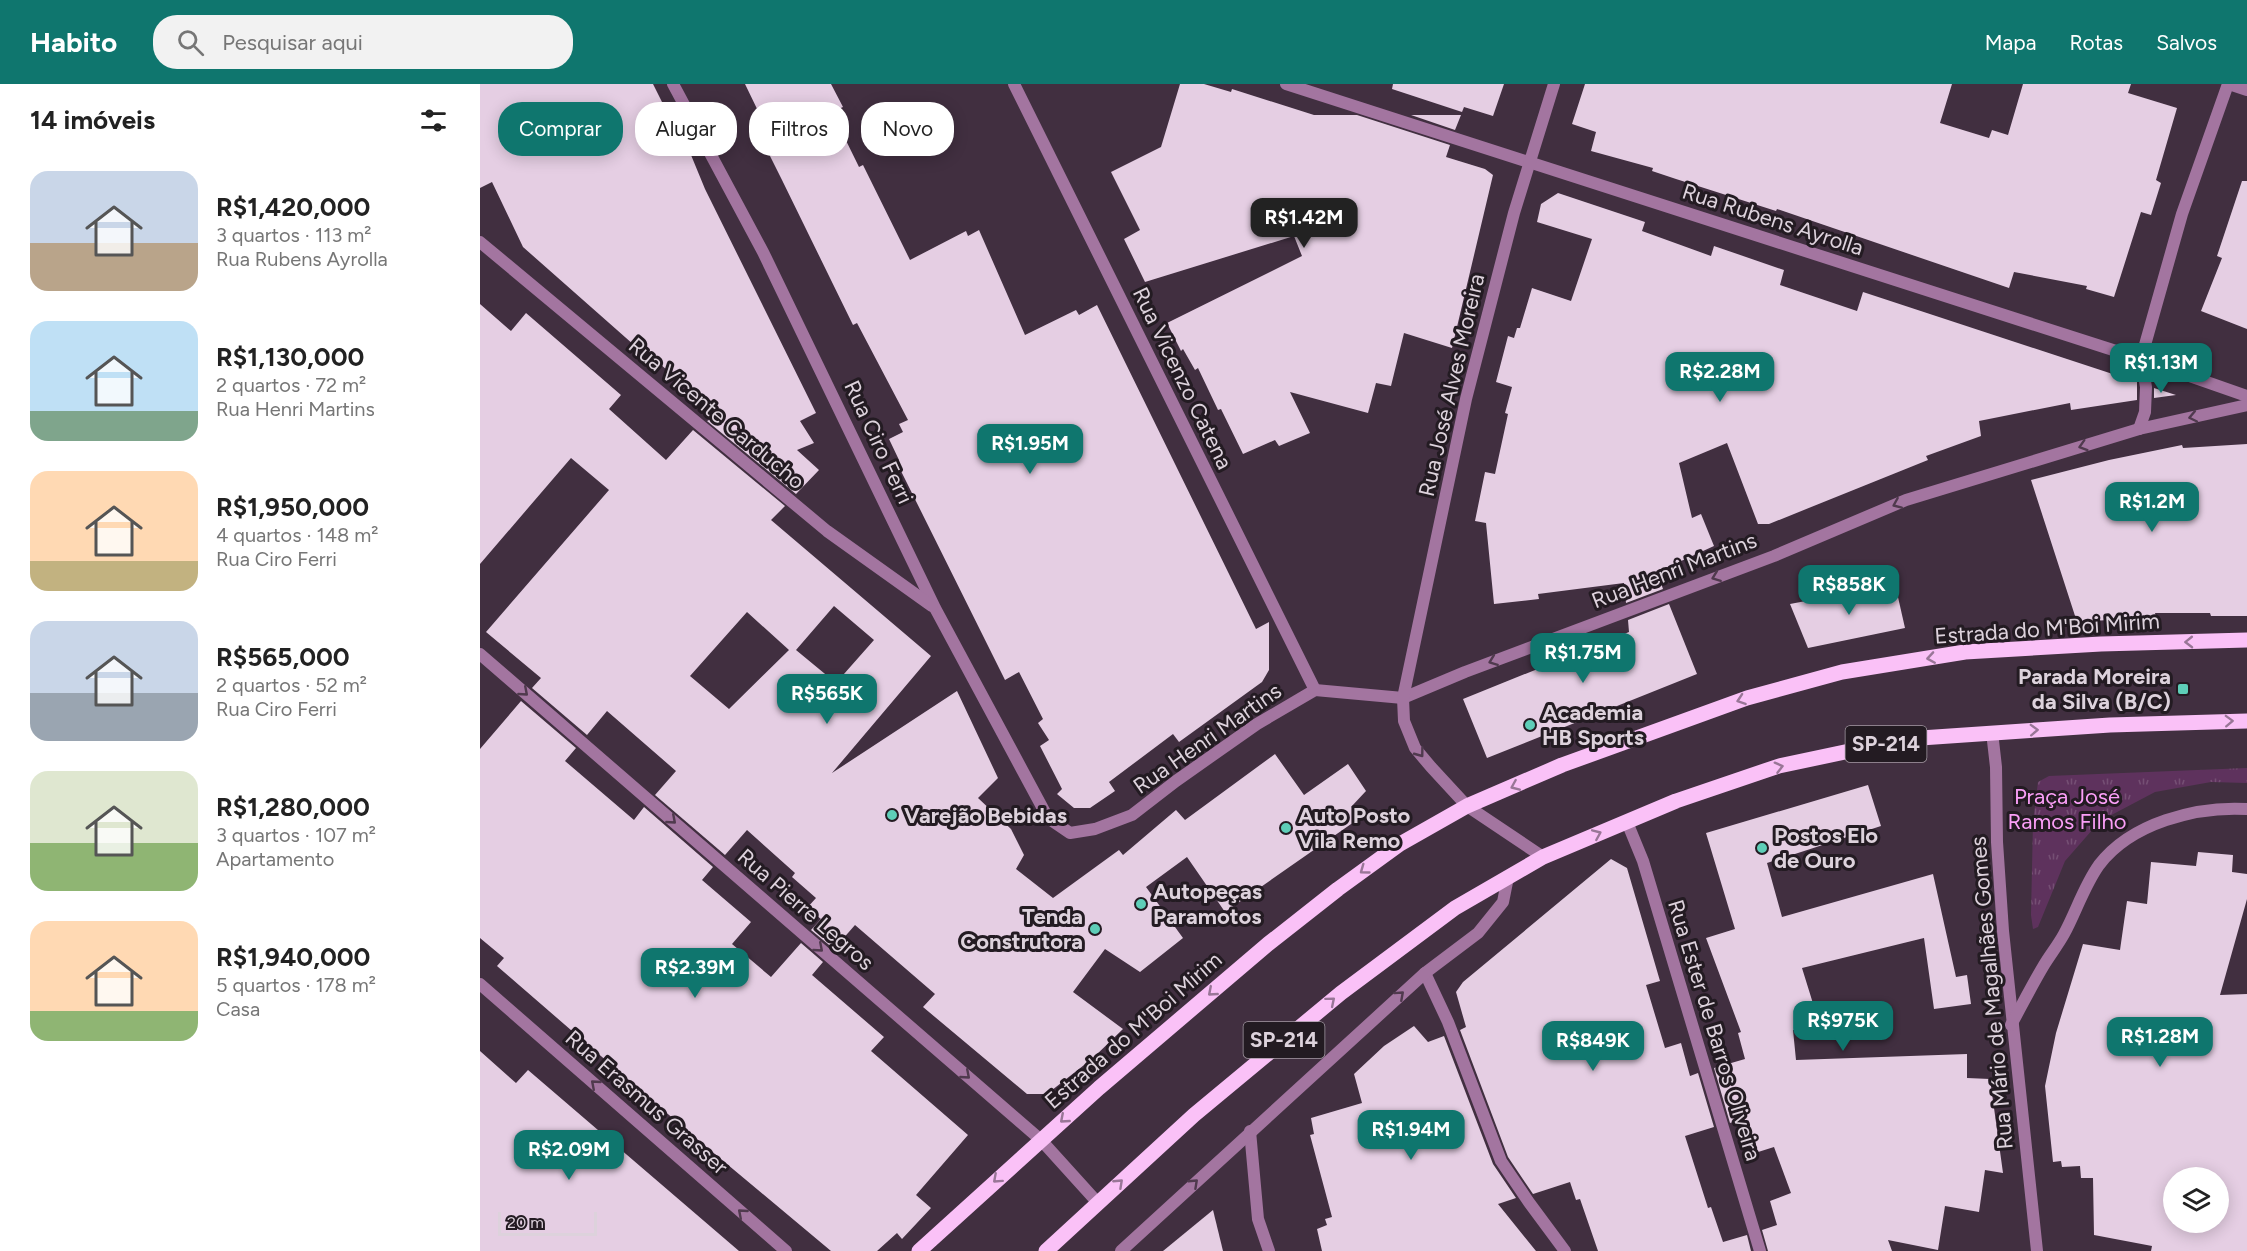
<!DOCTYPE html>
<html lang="pt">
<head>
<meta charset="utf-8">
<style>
	body { margin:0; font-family:Figtree,sans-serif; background:#f2f2f2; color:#222; height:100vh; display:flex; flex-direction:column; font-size:22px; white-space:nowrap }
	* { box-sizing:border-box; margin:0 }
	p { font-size:20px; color:#767676 }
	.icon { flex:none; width:33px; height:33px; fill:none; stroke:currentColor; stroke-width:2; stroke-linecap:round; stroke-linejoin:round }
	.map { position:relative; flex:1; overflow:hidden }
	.details { display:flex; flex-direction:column; background:#fff; width:480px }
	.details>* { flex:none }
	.hud { position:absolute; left:18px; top:18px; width:570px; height:54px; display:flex; gap:12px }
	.fabs { position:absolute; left:1683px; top:1083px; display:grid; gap:12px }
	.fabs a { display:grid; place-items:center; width:66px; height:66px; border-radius:50%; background:#fff; box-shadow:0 3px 15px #0003; font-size:30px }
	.scale { position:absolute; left:18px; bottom:15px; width:99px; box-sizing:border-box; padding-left:6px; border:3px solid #ddd2dc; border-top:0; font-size:16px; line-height:21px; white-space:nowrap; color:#ddd2dc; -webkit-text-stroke:4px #231b22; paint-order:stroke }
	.price { position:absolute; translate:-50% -51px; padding:0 14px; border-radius:12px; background:#0f766e; color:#fff; font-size:20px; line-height:39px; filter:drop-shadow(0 2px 3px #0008) }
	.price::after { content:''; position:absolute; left:50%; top:36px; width:18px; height:14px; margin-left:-9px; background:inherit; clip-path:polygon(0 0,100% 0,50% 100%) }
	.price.selected { background:#222; color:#fff }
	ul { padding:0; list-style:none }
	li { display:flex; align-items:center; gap:18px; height:150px; padding:0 30px }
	li span { display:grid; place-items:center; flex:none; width:168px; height:120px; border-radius:18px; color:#555 }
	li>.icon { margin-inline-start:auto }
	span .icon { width:72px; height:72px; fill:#fffc; stroke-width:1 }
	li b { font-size:26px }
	h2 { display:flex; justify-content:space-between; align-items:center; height:72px; padding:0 30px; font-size:26px }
	.tag { padding:0 21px; border-radius:24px; background:#fff; box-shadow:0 3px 15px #0003; font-size:21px; line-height:54px }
	.tag.selected { background:#0f766e; color:#fff }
	header { display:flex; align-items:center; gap:36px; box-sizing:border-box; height:84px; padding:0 30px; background:#0f766e; color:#fff }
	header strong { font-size:28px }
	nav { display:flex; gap:33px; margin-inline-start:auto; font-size:21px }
	.search { width:420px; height:54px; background:#f2f2f2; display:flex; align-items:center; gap:15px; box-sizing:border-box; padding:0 21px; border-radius:24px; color:#767676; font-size:22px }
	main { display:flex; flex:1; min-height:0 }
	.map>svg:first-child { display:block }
</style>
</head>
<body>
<header>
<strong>Habito</strong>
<div class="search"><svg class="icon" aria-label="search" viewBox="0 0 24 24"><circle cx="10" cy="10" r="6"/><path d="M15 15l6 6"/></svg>Pesquisar aqui</div>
<nav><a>Mapa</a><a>Rotas</a><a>Salvos</a></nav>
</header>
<main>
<section class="details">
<h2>14 imóveis<svg class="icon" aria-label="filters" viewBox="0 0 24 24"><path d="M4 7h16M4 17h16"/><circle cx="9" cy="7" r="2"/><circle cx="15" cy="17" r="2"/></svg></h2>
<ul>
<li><span style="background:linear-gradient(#c9d6e8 60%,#b9a48a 0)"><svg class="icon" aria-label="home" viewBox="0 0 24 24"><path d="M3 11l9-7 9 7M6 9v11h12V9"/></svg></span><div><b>R$1,420,000</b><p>3 quartos · 113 m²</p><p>Rua Rubens Ayrolla</p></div></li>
<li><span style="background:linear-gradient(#bfe0f5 75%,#7fa58c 0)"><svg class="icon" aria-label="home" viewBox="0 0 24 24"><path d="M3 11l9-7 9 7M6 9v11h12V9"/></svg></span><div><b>R$1,130,000</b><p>2 quartos · 72 m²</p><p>Rua Henri Martins</p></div></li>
<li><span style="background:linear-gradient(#ffd9b3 75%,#c2b280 0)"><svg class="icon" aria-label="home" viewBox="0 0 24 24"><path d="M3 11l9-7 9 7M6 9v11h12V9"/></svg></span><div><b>R$1,950,000</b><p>4 quartos · 148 m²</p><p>Rua Ciro Ferri</p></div></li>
<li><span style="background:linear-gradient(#c9d6e8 60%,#9aa5b1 0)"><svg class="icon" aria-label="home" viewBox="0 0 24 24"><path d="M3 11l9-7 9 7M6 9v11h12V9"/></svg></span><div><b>R$565,000</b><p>2 quartos · 52 m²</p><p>Rua Ciro Ferri</p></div></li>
<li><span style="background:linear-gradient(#dfe7d0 60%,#8fb573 0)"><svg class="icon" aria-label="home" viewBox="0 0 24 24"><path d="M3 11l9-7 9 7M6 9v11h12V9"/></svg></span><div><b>R$1,280,000</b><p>3 quartos · 107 m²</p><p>Apartamento</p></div></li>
<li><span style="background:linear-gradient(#ffd9b3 75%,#8fb573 0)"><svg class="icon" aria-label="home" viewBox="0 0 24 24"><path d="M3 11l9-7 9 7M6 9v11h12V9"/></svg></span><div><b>R$1,940,000</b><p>5 quartos · 178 m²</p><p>Casa</p></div></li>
</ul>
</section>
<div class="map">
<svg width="1767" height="1167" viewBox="0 0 1767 1167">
	<defs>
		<pattern id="park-tufts" width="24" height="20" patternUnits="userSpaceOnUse" patternTransform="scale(1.5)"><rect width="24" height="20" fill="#5e325d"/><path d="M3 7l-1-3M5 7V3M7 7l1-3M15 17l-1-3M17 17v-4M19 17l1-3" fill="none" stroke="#754f74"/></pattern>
	</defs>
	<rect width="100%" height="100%" fill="#412f40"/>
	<path fill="url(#park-tufts)" d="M 1767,684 L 1767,699 L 1731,698 L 1675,708 L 1620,737 L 1585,777 L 1558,843 L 1553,845 L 1551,831 L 1553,738 L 1558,698 L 1569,692 Z"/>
	<g fill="#e5cee3" fill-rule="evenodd">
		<path d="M 0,0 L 173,0 L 209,72 L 211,71 L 225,105 L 336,329 L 320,337 L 334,359 L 317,366 L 339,386 L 316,410 L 227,337 L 239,331 L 189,285 L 187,286 L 173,274 L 171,276 L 43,163 L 12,98 L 0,104 Z"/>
		<path d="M 265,0 L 351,0 L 363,23 L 352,28 L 379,83 L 383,81 L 430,176 L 486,147 L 488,152 L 499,146 L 545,251 L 596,226 L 599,231 L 617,221 L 776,545 L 789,538 L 789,586 L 782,598 L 699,658 L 693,650 L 629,698 L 635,707 L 610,724 L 594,724 L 577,710 L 582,705 L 560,662 L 569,656 L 558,639 L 563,635 L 539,588 L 525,596 L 416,377 L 419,376 L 409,355 L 423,348 L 419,340 L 428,336 L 377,239 L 373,241 L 302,96 L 272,36 L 280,31 Z"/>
		<path d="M 700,0 L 724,0 L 751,8 L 752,5 L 834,31 L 877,31 L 970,61 L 966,73 L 1005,85 L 1013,91 L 972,264 L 924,249 L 911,302 L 896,299 L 888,329 L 810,308 L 830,349 L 799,362 L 795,356 L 763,370 L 741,325 L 738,326 L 718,284 L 715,286 L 703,265 L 701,267 L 687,239 L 822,172 L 814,152 L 665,198 L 644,155 L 660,146 L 631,88 L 681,63 Z"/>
		<path d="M 913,0 L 1024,0 L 1013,32 L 984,23 L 982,28 L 912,5 Z"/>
		<path d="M 1105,0 L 1472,0 L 1460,39 L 1509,54 L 1512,46 L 1528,51 L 1543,0 L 1651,0 L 1648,9 L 1697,24 L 1676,96 L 1681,99 L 1671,131 L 1661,128 L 1634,213 L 1606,205 L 1607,202 L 1534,188 L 1529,204 L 1297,125 L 1296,127 L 1196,95 L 1172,87 L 1173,84 L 1111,67 L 1116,48 L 1092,40 Z"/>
		<path d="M 931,31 L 981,31 L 975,46 Z"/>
		<path d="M 1762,97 L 1767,97 L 1767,245 L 1721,227 L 1742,174 L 1737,172 Z"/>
		<path d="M 1078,109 L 1165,138 L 1162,147 L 1231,172 L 1234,162 L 1304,186 L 1300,201 L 1377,227 L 1383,208 L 1657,298 L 1657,316 L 1591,326 L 1590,319 L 1499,337 L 1501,352 L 1446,372 L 1448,376 L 1289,440 L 1278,440 L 1247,359 L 1199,379 L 1212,434 L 1221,430 L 1234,462 L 1177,488 L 1183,505 L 1146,519 L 1144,499 L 1058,510 L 1059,515 L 1014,520 L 1006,439 L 995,437 L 1005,388 L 1015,390 L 1028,330 L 1025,329 L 1032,303 L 1016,298 L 1028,252 L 1034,254 L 1037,244 L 1040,244 L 1052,204 L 1091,217 L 1112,155 L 1057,138 L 1061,120 Z"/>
		<path d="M 0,220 L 31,247 L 46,229 L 141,311 L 129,325 L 186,376 L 213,346 L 305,422 L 291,436 L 451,572 L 352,689 L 477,607 L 518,694 L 498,714 L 531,745 L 544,771 L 536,785 L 573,814 L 639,766 L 643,771 L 696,726 L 705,736 L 795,670 L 824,711 L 868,680 L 886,707 L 871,723 L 884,731 L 745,828 L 707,773 L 666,803 L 703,854 L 660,888 L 625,865 L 593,908 L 643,945 L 613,974 L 567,1010 L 547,1010 L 443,923 L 455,910 L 375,841 L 354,865 L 331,846 L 341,835 L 327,824 L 336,814 L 312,793 L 315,789 L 267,746 L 245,771 L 175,711 L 196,687 L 127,627 L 107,651 L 52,604 L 61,594 L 6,548 L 129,406 L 91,374 L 0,480 ZM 354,522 L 394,556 L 356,599 L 316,566 ZM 267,528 L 309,566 L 249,625 L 210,592 Z"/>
		<path d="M 1674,304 L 1696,311 L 1674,314 Z"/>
		<path d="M 1767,360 L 1767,532 L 1731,532 L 1730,529 L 1675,529 L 1676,533 L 1597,538 L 1551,396 L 1629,376 L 1702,361 L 1703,364 Z"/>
		<path d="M 1415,500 L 1425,544 L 1328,564 L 1310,520 Z"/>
		<path d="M 1189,520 L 1217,590 L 1007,674 L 983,615 L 1149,548 L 1148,536 Z"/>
		<path d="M 41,617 L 96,664 L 85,677 L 154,736 L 164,723 L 233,783 L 222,796 L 271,838 L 252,860 L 291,893 L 321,859 L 343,878 L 332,891 L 404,953 L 391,967 L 488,1051 L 436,1111 L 451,1124 L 422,1155 L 417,1149 L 397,1167 L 351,1167 L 211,1050 L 17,882 L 24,874 L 0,854 L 0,665 Z"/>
		<path d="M 1388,701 L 1401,742 L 1287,779 L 1302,833 L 1453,790 L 1476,893 L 1487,891 L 1491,920 L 1454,925 L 1444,854 L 1322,884 L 1340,942 L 1313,946 L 1316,976 L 1487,970 L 1487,994 L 1510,995 L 1523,1089 L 1505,1086 L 1499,1128 L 1465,1122 L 1458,1166 L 1408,1156 L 1412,1167 L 1288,1167 L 1282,1146 L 1297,1141 L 1290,1117 L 1311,1109 L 1294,1063 L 1275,1069 L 1264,1034 L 1250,1039 L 1234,984 L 1265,975 L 1258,949 L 1261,948 L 1226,854 L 1255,845 L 1226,749 Z"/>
		<path d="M 1718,768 L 1753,771 L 1752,788 L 1767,790 L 1767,815 L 1740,911 L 1767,910 L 1767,1167 L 1671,1167 L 1672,1162 L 1614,1151 L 1613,1094 L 1601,1094 L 1600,1082 L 1582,1083 L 1581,1077 L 1573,1078 L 1565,1002 L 1576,949 L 1603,860 L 1640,866 L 1647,817 L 1667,820 L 1671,778 L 1716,782 ZM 1694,1094 L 1738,1094 L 1738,1138 L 1694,1138 Z"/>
		<path d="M 1131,775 L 1147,784 L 1180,897 L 1166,901 L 1185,964 L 1201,959 L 1210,992 L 1218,989 L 1234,1043 L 1205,1052 L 1228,1124 L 1231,1123 L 1243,1158 L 1267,1151 L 1271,1167 L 1118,1167 L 1100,1115 L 1096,1116 L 1090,1098 L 1053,1110 L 1028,1073 L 980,946 L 986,943 L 976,908 L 983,898 Z"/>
		<path d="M 934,942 L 948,958 L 964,952 L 1013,1080 L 1036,1114 L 1018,1120 L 1056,1167 L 842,1167 L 837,1145 L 847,1141 L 845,1135 L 852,1133 L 830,1051 L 834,1050 L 831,1034 L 882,1019 L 874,990 L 904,962 Z"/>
		<path d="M 0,967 L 36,999 L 48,986 L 259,1167 L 0,1167 Z"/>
		<path d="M 733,1126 L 743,1167 L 683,1167 Z"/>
	</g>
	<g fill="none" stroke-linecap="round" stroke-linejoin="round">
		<g stroke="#a375a0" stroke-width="12">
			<path d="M 193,0 L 283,168 L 455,524 L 568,734 L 590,749 L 615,745 L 652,731 L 696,697 L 777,640 L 835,606 L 923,614 L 985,588 L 1294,472 L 1426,416 L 1659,345 L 1767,321"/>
			<path d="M 534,0 L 835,606"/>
			<path d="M 806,0 L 1661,275 L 1767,312"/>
			<path d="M 1749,0 L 1767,6"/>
			<path d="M 0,158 L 347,447 L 452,522"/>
			<path d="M 1659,345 L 1665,328 L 1666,303 L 1661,275 L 1702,130 L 1748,0"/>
			<path d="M 0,570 L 561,1056 L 618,1119"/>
			<path d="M 1512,648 L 1516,683 L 1517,758 L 1523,847 L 1557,1167"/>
			<path d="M 1147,738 L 1163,777 L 1280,1167"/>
			<path d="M 1063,773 L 987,722 L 951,683 L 935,664 L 924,637 L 923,614 L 986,315 L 1034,129 L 1074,0"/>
			<path d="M 945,889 L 968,938 L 1021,1077 L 1048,1117 L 1085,1167"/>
			<path d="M 0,900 L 306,1167"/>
			<path d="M 1531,941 C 1542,921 1552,901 1564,881 C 1570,871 1578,861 1584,850 C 1596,828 1604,802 1619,781 C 1651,739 1716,722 1767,725"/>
			<path d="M 770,1047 L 778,1135 L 789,1167"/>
			<path d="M 641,1167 L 945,889 L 998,849 L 1023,818 L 1028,793"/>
		</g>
		<g stroke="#fac1f7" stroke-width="15">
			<path d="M 439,1167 L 619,1004 L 788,860 L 858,805 L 920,760 L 987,722 L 1082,681 L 1267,614 L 1362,588 L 1485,568 L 1621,560 L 1767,556"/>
			<path d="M 566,1167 L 714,1031 L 861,909 L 975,824 L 1063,773 L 1196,717 L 1299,682 L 1426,655 L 1630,641 L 1767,637"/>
		</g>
	</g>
	<defs><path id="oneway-chevron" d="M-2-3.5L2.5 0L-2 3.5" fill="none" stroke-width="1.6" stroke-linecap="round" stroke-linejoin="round" transform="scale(1.5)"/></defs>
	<g stroke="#503a4e">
		<use href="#oneway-chevron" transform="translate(1713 333) rotate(168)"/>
		<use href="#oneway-chevron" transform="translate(1603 362) rotate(163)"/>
		<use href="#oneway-chevron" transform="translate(1417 420) rotate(157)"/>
		<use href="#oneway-chevron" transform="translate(1236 493) rotate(159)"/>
		<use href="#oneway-chevron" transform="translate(1013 577) rotate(159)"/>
		<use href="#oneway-chevron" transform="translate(44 608) rotate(41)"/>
		<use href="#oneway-chevron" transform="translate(940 669) rotate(53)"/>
		<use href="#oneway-chevron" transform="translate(192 736) rotate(41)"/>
		<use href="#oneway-chevron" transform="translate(339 864) rotate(41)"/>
		<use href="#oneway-chevron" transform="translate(920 911) rotate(-42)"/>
		<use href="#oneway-chevron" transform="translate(486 991) rotate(41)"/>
		<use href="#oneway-chevron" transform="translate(115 1000) rotate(-139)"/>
		<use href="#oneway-chevron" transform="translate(714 1099) rotate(-43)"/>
		<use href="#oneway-chevron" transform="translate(262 1129) rotate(-139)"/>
	</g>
	<g stroke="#997697">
		<use href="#oneway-chevron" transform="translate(1709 558) rotate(179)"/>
		<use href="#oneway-chevron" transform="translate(1451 574) rotate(171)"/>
		<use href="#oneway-chevron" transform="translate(1261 616) rotate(161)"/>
		<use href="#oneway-chevron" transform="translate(1749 637) rotate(-2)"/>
		<use href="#oneway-chevron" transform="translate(1554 646) rotate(-2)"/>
		<use href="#oneway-chevron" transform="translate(1299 683) rotate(-15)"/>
		<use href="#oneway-chevron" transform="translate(1035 702) rotate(157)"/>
		<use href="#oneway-chevron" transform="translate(1117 750) rotate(-23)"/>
		<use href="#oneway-chevron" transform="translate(884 786) rotate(144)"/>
		<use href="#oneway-chevron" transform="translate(732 908) rotate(139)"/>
		<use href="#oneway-chevron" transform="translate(851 917) rotate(-40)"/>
		<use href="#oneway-chevron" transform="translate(584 1035) rotate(139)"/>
		<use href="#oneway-chevron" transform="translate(517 1095) rotate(138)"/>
		<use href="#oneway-chevron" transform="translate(639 1099) rotate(-43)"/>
	</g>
	<g fill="#5eceb8" stroke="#231b22" stroke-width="2">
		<rect x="1697" y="599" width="12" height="12" rx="3"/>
		<circle cx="1050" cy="641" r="6"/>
		<circle cx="412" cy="731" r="6"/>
		<circle cx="806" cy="744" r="6"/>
		<circle cx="1282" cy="764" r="6"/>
		<circle cx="661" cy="820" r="6"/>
		<circle cx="615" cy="845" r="6"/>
	</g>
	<g text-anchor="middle" stroke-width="6" stroke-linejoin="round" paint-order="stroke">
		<g fill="#231b22" stroke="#a59ba4" stroke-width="1.5">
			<rect x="1365.5" y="642" width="81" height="36" rx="4.5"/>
			<rect x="763.5" y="938" width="81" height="36" rx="4.5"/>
		</g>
		<g font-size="21" font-weight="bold" fill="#ddd2dc">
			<text x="1406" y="667">SP-214</text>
			<text x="804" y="963">SP-214</text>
		</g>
		<g font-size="22" fill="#ddd2dc" stroke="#231b22">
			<text transform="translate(1293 135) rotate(18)" y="8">Rua Rubens Ayrolla</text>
			<text transform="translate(703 294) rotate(64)" y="8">Rua Vicenzo Catena</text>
			<text transform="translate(971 301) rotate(-77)" y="8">Rua José Alves Moreira</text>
			<text transform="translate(237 329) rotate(40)" y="8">Rua Vicente Carducho</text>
			<text transform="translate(399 358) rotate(65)" y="8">Rua Ciro Ferri</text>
			<text transform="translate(1194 486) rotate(-21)" y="8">Rua Henri Martins</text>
			<text transform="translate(1567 544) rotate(-4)" y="8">Estrada do M'Boi Mirim</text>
			<text transform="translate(727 654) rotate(-35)" y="8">Rua Henri Martins</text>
			<text transform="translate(326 825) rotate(41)" y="8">Rua Pierre Legros</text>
			<text transform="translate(1511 909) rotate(-95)" y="8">Rua Mário de Magalhães Gomes</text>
			<text transform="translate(653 946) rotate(-41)" y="8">Estrada do M'Boi Mirim</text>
			<text transform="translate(1235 946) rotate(73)" y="8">Rua Ester de Barros Oliveira</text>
			<text transform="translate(167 1018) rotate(41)" y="8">Rua Erasmus Grasser</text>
		</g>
		<g font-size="22" font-weight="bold" fill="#ddd2dc" stroke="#231b22" text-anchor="start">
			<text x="1691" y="600" text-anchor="end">Parada Moreira<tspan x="1691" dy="25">da Silva (B/C)</tspan></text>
			<text x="1062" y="636">Academia<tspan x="1062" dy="25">HB Sports</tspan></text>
			<text x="424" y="739">Varejão Bebidas</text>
			<text x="818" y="739">Auto Posto<tspan x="818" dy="25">Vila Remo</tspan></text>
			<text x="1294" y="759">Postos Elo<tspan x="1294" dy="25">de Ouro</tspan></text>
			<text x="673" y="815">Autopeças<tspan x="673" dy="25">Paramotos</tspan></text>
			<text x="603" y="840" text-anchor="end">Tenda<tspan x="603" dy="25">Construtora</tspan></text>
		</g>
		<g font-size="22" fill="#fb9ff8" stroke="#231b22">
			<text x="1587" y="720">Praça José<tspan x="1587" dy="25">Ramos Filho</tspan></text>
		</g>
	</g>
</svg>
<div class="fabs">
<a><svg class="icon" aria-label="layers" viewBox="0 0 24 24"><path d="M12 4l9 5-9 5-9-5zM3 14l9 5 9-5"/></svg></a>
</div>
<div class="scale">20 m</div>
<b class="price selected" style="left:824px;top:165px">R$1.42M</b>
<b class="price" style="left:1681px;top:310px">R$1.13M</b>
<b class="price" style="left:1240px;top:319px">R$2.28M</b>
<b class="price" style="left:550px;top:391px">R$1.95M</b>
<b class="price" style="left:1672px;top:449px">R$1.2M</b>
<b class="price" style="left:1369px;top:532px">R$858K</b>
<b class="price" style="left:1103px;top:600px">R$1.75M</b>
<b class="price" style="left:347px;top:641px">R$565K</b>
<b class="price" style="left:215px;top:915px">R$2.39M</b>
<b class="price" style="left:1363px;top:968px">R$975K</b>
<b class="price" style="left:1680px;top:984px">R$1.28M</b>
<b class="price" style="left:1113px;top:988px">R$849K</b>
<b class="price" style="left:931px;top:1077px">R$1.94M</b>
<b class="price" style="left:89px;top:1097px">R$2.09M</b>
<div class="hud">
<a class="tag selected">Comprar</a>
<a class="tag">Alugar</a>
<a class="tag">Filtros</a>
<a class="tag">Novo</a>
</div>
</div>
</main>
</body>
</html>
